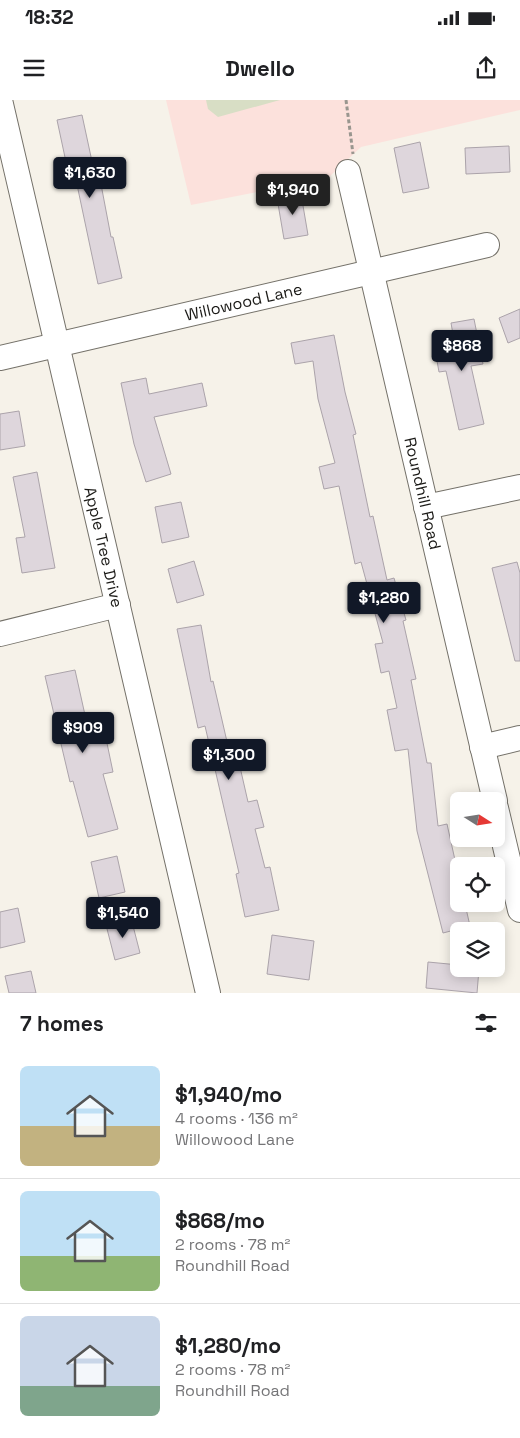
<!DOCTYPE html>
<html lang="en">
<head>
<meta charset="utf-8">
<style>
	body { margin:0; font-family:"Space Grotesk",sans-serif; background:#f6f6f6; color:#202124; height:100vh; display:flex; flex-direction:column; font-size:19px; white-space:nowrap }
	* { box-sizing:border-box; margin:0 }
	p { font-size:16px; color:#757577 }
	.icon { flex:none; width:28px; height:28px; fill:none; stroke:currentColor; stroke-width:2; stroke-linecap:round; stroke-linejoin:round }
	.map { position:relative; height:893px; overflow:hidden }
	.drawer { display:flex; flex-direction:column; background:#fff; flex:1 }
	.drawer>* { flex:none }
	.needle { width:32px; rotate:102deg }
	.buttons { position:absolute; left:450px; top:692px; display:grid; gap:10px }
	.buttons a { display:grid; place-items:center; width:55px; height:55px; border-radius:8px; background:#fff; box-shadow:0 2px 12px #0003; font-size:25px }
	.price { position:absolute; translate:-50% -42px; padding:0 11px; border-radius:5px; background:#111827; color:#fff; font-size:16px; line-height:32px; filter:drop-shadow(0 1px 2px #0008) }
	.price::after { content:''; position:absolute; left:50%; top:30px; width:15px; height:11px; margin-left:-8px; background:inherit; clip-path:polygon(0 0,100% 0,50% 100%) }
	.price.on { background:#222; color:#fff }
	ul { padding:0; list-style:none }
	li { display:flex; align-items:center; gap:15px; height:125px; padding:0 20px }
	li+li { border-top:1px solid #e0e0e0 }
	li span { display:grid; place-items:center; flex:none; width:140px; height:100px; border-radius:8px; color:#555 }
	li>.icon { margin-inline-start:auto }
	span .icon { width:60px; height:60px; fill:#fffc; stroke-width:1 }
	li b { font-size:21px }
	h2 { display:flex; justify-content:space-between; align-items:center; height:60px; padding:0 20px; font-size:21px }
	.status { display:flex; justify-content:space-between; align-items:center; height:35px; padding:0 25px; background:#fff; direction:ltr }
	.status svg { height:14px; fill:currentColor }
	header { display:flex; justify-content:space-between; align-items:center; height:65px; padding:0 20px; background:#fff; font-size:22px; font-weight:800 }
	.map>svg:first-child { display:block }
</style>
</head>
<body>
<div class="status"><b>18:32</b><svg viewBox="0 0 49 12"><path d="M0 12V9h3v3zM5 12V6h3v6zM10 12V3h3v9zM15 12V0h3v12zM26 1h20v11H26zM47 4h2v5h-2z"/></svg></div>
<header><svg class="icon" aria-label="menu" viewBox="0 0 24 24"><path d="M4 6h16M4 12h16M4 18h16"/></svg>Dwello<svg class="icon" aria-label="share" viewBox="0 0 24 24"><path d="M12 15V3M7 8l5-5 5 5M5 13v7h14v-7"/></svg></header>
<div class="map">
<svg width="520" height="893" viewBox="0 0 520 893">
	<rect width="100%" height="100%" fill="#f6f2e9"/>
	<path fill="#fce1dc" d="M 166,0 L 520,0 L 520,10 L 361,47 L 328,78 L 191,105 Z"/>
	<path fill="#d8dec5" d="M 206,0 L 280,0 L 218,17 L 208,9 Z"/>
	<g fill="#ded6dc" stroke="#aba3aa">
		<path d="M 82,15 L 96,80 L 100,79 L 111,137 L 113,137 L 122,178 L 98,184 L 72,61 L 66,62 L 57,20 Z"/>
		<path d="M 420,42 L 429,88 L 403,93 L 394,48 Z"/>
		<path d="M 509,46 L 510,72 L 466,74 L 465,48 Z"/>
		<path d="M 301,94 L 308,135 L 284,139 L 277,98 Z"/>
		<path d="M 520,209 L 520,238 L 508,243 L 499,218 Z"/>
		<path d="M 474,219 L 483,264 L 471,266 L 484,324 L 459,330 L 446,271 L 439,272 L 434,244 L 454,240 L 451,223 Z"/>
		<path d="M 334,235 L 345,292 L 356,334 L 353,335 L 370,417 L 373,416 L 387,480 L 394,478 L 406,520 L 403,521 L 416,579 L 411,580 L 427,663 L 431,663 L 438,726 L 447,724 L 459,778 L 459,804 L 465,804 L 470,826 L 443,833 L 417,731 L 408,649 L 395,651 L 387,610 L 397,608 L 389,571 L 381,573 L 375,544 L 383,543 L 361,462 L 355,464 L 339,386 L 324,389 L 319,367 L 335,363 L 318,299 L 313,261 L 295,264 L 291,243 Z"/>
		<path d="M 146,278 L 149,294 L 202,283 L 207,306 L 154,317 L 171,374 L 146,382 L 134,344 L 121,283 Z"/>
		<path d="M 19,311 L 25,346 L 0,350 L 0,314 Z"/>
		<path d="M 37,372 L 55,468 L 22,473 L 16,438 L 25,437 L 13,377 Z"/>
		<path d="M 181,402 L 189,437 L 162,443 L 155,407 Z"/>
		<path d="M 194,461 L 204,495 L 177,503 L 168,469 Z"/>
		<path d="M 517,462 L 520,473 L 520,561 L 515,561 L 492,468 Z"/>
		<path d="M 201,525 L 211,582 L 213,581 L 228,646 L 235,645 L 248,702 L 257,700 L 264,727 L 255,729 L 265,768 L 270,767 L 279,810 L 245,817 L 236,774 L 239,773 L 205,626 L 198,628 L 177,529 Z"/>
		<path d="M 75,570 L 89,633 L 104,629 L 113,672 L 103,674 L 118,729 L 88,737 L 73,681 L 70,682 L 45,576 Z"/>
		<path d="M 117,756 L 125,792 L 99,798 L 91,762 Z"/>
		<path d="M 18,808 L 25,842 L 0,848 L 0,812 Z"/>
		<path d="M 131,818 L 140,853 L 115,860 L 106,825 Z"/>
		<path d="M 272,835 L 314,841 L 309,880 L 267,874 Z"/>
		<path d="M 428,862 L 459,865 L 459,869 L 479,869 L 477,893 L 426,888 Z"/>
		<path d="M 31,871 L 36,893 L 9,893 L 5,876 Z"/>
	</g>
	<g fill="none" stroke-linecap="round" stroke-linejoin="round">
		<g stroke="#747169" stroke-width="26">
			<g id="minor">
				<path id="s1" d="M 0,0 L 208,893"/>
				<path id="s2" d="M 348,72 L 495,701"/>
				<path id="s3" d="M 0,258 L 487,145"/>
				<path d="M 426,407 L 520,387"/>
				<path d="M 0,534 L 118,505"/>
				<path d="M 482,647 L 520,638"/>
				<path d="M 496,708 L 520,810"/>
			</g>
		</g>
		<path stroke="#99968f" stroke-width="3" stroke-dasharray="4 2.5" stroke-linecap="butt" d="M 346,0 L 353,54"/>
		<use href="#minor" stroke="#fff" stroke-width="24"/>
	</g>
	<g text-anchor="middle" stroke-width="4.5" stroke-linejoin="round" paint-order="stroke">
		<g font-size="16" fill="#1b1a17" stroke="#f6f2e9">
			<text dy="6" stroke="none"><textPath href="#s3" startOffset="250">Willowood Lane</textPath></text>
			<text dy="6" stroke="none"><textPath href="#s2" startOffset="330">Roundhill Road</textPath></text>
			<text dy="6" stroke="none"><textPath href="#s1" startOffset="459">Apple Tree Drive</textPath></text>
		</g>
	</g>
</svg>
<div class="buttons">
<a><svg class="needle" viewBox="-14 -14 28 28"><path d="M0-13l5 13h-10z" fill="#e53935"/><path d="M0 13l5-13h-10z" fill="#757577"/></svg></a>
<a><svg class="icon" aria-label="locate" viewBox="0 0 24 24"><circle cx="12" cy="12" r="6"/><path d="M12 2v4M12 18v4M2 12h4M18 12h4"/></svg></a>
<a><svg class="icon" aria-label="layers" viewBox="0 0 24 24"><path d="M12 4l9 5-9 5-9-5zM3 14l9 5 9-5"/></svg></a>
</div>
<b class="price" style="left:90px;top:99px">$1,630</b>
<b class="price on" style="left:293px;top:116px">$1,940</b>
<b class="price" style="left:462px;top:272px">$868</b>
<b class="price" style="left:384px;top:524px">$1,280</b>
<b class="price" style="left:83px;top:654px">$909</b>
<b class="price" style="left:229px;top:681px">$1,300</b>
<b class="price" style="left:123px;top:839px">$1,540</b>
</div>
<section class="drawer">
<h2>7 homes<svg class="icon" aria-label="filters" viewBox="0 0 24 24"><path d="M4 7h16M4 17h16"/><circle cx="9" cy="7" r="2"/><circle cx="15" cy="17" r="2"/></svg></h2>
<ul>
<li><span style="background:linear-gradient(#bfe0f5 60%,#c2b280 0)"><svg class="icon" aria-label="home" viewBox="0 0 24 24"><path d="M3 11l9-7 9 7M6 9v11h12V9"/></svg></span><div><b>$1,940/mo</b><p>4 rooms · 136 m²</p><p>Willowood Lane</p></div></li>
<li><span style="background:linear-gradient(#bfe0f5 65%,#8fb573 0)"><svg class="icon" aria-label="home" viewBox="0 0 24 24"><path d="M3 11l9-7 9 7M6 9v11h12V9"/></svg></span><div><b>$868/mo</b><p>2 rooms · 78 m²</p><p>Roundhill Road</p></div></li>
<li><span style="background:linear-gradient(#c9d6e8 70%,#7fa58c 0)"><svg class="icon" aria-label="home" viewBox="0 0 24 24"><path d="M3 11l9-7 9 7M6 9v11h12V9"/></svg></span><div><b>$1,280/mo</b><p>2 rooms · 78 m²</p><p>Roundhill Road</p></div></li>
</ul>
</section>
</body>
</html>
